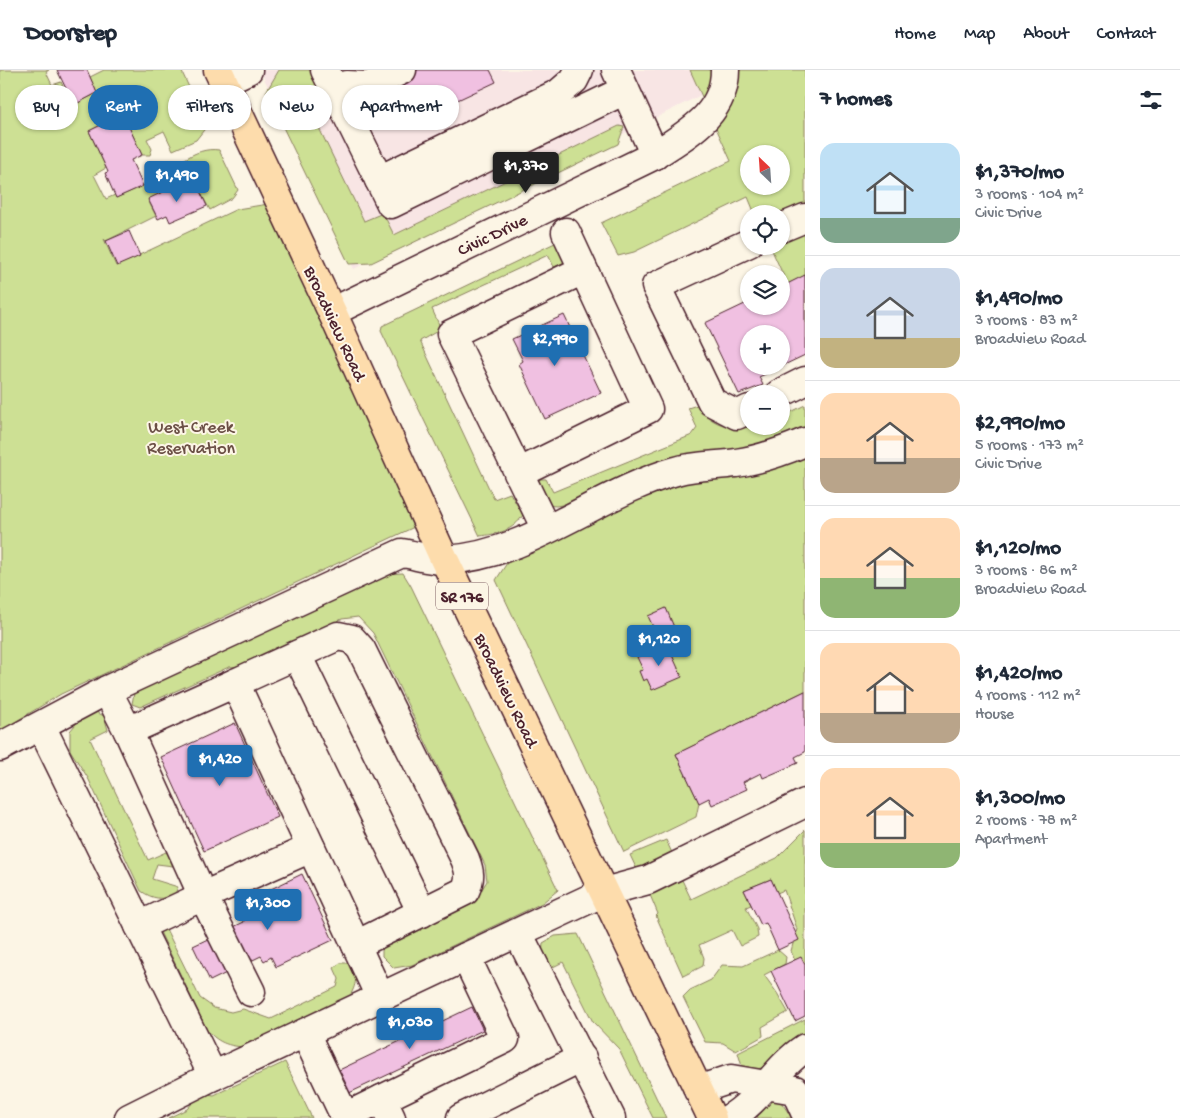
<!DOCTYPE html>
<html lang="en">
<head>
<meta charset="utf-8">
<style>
	body { margin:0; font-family:"Gochi Hand",sans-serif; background:#f6f6f7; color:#1f2937; height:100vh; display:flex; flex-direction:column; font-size:19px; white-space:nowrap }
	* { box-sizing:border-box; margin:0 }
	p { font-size:16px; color:#747a83 }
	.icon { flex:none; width:28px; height:28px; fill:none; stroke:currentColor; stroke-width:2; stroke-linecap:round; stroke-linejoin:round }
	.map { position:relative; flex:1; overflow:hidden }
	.side { display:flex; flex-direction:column; background:#fff; width:375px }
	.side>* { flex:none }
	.guide { position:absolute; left:15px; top:15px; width:475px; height:45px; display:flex; gap:10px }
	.needle { width:32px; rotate:335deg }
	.controls { position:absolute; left:740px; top:75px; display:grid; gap:10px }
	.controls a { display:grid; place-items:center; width:50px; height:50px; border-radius:50%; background:#fff; box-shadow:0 1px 4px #0004; font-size:25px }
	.price { position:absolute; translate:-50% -42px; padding:0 11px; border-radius:5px; background:#1f6fb2; color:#fff; font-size:16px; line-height:32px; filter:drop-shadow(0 1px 2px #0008) }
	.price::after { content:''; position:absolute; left:50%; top:30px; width:15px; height:11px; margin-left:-8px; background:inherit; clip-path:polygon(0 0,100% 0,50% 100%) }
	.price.on { background:#222; color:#fff }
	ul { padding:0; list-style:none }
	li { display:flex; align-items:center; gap:15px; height:125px; padding:0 15px }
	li+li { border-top:1px solid #e0e1e3 }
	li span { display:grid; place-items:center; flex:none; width:140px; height:100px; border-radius:15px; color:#555 }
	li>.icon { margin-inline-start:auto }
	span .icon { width:60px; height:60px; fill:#fffc; stroke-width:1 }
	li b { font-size:21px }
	h2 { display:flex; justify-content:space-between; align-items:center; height:60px; padding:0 15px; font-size:21px }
	.pill { padding:0 18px; border-radius:22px; background:#fff; box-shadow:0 1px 4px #0004; font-size:18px; line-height:45px }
	.pill.on { background:#1f6fb2; color:#fff }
	header { display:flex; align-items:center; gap:30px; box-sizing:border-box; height:70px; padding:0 25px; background:#fff; border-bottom:1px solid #e0e1e3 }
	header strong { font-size:24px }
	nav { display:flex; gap:28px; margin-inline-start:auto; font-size:18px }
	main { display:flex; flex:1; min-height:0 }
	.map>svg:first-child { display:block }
</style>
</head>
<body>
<header>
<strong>Doorstep</strong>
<nav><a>Home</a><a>Map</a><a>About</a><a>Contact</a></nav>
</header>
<main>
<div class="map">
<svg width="805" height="1048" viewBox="0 0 805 1048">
	<rect width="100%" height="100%" fill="#fcf5e5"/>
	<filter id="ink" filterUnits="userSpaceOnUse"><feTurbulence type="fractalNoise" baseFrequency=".02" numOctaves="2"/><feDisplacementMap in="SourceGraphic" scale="10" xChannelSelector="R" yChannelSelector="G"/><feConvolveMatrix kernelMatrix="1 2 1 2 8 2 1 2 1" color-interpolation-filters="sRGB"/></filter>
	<g filter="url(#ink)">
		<path fill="#f8e5e4" d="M 260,0 L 690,0 L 701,25 L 354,199 Z"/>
		<g fill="#cde094" stroke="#8c8060" fill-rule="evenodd">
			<path d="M 0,0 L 49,0 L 46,2 L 52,15 L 61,12 L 75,40 L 74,35 L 97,23 L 90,7 L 104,0 L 181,0 L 207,56 L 196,70 L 173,80 L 164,61 L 147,69 L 152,79 L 150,85 L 142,85 L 123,44 L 89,61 L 106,98 L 94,105 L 106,129 L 115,125 L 116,128 C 129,122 141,117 153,111 C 174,99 193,76 219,80 L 238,120 L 232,128 L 210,140 L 197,116 L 179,123 L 175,116 L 148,130 L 156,146 L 106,171 L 104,169 L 116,196 L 237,139 L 281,132 L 429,450 L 61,624 L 0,661 Z"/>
			<path d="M 279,0 L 311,0 L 321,21 L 305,29 L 364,151 L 383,143 L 394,165 L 619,56 L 624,57 L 618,74 L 371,193 L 349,194 L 266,22 Z"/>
			<path d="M 690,0 L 805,0 L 805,253 L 770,176 L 781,176 L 781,144 L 755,144 L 748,127 L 634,182 L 618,186 L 601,153 L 731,91 ZM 749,84 L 781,84 L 781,116 L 749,116 Z"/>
			<path d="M 557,172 L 565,192 L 554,197 L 548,185 L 432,239 L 441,259 L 420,271 L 494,429 L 510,423 L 523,445 C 513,461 498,464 480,466 L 381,261 L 382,256 Z"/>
			<path d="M 697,335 C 702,340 708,348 714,351 C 732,362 760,356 781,356 L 781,347 L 805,335 L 805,357 L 761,374 L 698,386 L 568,434 L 556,436 L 545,435 L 537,417 L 537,409 L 546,409 L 553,422 L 692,365 L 697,358 L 688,338 Z"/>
			<path d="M 805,382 L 805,621 L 676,684 L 699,733 L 696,747 L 624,782 L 496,510 L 507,493 L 613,439 L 671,413 Z"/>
			<path d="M 403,503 L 411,516 L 558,820 L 542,833 L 412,895 L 394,898 L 382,886 L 382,871 L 479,824 L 487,811 L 485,795 L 373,563 L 358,547 L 342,549 L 241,596 L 229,597 L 140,637 L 132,634 L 134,623 L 385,504 Z"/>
			<path d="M 96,642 L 104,646 L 108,660 L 90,669 L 148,790 L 166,782 L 175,792 L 173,796 L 157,794 L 152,809 L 178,817 L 174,826 C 161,830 153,829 141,821 L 88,708 L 70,680 L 70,661 L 81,648 Z"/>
			<path d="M 805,760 L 805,900 L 798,899 L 791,881 L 797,859 L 784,820 L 777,823 L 771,809 L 744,820 L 751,835 L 746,837 L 757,859 L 758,867 L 740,876 L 732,860 L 699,875 L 704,888 L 703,896 L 683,906 L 656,846 L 658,844 L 650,825 L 682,810 L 691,829 L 777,788 Z"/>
			<path d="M 666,770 L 673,785 L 638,802 L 630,785 Z"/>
			<path d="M 166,859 L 200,928 L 214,938 L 231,942 L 243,939 L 271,949 L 337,917 L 339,909 L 334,898 L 340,893 L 350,893 C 359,906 356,915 349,928 L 250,977 C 231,977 219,974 207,960 L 160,862 Z"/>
			<path d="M 578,864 L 666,1048 L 653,1048 L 619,979 L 593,952 L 563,892 L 549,899 L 542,889 L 543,873 L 555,866 Z"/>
			<path d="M 778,880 L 786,887 L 785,894 L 764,905 L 777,923 L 788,942 L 762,957 L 763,966 L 736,981 L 723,973 L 705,972 L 683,927 L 690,920 L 711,910 L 722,895 L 743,896 Z"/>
			<path d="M 805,949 L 805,968 L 761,998 L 744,1003 L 738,983 Z"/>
			<path d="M 285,992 L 312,1048 L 168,1048 L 187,1039 L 201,1023 L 214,1025 Z"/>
			<path d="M 779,1029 L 792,1048 L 757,1048 L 764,1030 Z"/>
		</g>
		<g fill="#f0c0e1" stroke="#4a1f2b" fill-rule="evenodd">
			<path d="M 57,0 L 87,0 L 97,23 L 74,35 Z"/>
			<path d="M 378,0 L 490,0 L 496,12 L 400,57 L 374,2 Z"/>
			<path d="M 123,44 L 142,85 L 131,90 L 143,116 L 116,128 L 105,103 L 108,102 L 89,61 Z"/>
			<path d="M 197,115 L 207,136 L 170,152 L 167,145 L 158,149 L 148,129 L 175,116 L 179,123 Z"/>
			<path d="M 129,161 L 140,186 L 117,196 L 106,171 Z"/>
			<path d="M 805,205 L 805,285 L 759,307 L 763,315 L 739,324 L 705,253 L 749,232 L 749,236 L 781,236 L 781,217 ZM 749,264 L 781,264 L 781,296 L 749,296 Z"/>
			<path d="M 564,245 L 601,323 L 545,349 L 519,294 L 523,291 L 512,269 Z"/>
			<path d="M 666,538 L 676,562 L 659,570 L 648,546 Z"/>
			<path d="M 667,574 L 682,607 L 652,620 L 647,609 L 643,611 L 639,601 L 643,600 L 637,587 Z"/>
			<path d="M 805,621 L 805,682 L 795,687 L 798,693 L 763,708 L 761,703 L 743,712 L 747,719 L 712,735 L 709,728 L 699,733 L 676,684 Z"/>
			<path d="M 235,653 L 278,747 L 204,781 L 161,687 Z"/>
			<path d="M 302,804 L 333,870 L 276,897 L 271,887 L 264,891 L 261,886 L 210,911 L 193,876 L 244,852 L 242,847 L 249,843 L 244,832 Z"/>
			<path d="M 771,809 L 799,870 L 778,880 L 766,853 L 761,855 L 744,820 Z"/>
			<path d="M 801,887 L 805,895 L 805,946 L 795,951 L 771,901 Z"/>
			<path d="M 472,937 L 483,960 L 347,1024 L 337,1001 Z"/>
		</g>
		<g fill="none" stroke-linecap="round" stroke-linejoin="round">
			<g stroke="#4a1f2b" stroke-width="31">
				<g id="minor">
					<path d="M 325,0 L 391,134 L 625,20"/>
					<path d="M 616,0 L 655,85"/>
					<path d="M 223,12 L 248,0"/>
					<path d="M 347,15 L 369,16 L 402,0"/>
					<path d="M 379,110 L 559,23 L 574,10 L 579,0"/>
					<path d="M 781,158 L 805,148"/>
					<path d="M 749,173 L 656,216 L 712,332 L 737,345 L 749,339"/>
					<path d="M 332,242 L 655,85 C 688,63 725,44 725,0"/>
					<path d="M 779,324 L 805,311"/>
					<path d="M 518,403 L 648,339 L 566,162"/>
					<path d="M 546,459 L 451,264 L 583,200"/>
					<path d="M 297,585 L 422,843"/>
					<path d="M 235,613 L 338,566 L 352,569 L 361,579 L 465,789 C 470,802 471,808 465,821 L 356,875"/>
					<path d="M 107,620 L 128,661 L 235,613 L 380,927"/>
					<path d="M 41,656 L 213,1006"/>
					<path d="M 128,661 L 203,826 L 311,778"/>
					<path d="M 0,677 L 107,620 L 402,483 C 416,485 433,491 447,490 C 530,485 597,423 676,401 C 695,395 717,396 736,393 C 759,390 784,381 805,372"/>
					<path d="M 139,856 L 203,826 L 251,922"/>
					<path d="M 518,863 L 611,1048"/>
					<path d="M 305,963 L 345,1047 L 382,1029 L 391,1048"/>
					<path d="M 698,1020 L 731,1009 L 795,1020 L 805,1042"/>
					<path d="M 382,1029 L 505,969 L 466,887"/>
					<path d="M 129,1048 L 213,1006 L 572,837 L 604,822 L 648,810 L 805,733"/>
					<path d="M 461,1048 L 582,988"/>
					<path d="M 730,1048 C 760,1030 776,997 805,978"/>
				</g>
			</g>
			<g stroke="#4a1f2b" stroke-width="31">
				<path id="major" d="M 218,0 L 332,242 L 445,491 L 712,1048"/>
			</g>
			<use href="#minor" stroke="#fcf5e5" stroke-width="28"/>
			<use href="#major" stroke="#fddcac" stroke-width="28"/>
		</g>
	</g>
	<g text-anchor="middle" stroke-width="4" stroke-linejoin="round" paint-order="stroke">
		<rect fill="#fcf5e5" stroke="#7f5f63" stroke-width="1" x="436" y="512.5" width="52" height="27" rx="4"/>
		<g font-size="16" font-weight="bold" fill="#4a1f2b">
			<text x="462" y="532">SR 176</text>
		</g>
		<g font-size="18" fill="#4a1f2b" stroke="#fcf5e5">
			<text transform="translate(492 164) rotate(-26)" y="6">Civic Drive</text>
			<text transform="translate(336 253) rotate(65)" y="6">Broadview Road</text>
			<text transform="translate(507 620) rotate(64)" y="6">Broadview Road</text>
		</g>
		<g font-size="18" fill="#6b4f45" stroke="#fcf5e5">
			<text x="191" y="362">West Creek<tspan x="191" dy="21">Reservation</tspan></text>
		</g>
	</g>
</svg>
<div class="controls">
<a><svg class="needle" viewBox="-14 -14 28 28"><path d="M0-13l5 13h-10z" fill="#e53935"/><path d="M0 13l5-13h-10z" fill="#747a83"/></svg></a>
<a><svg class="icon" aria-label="locate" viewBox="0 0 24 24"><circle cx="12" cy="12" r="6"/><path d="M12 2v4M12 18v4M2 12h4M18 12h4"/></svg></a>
<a><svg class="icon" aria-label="layers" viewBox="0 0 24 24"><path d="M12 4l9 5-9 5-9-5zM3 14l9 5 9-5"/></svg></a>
<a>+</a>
<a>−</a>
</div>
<b class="price on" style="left:526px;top:124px">$1,370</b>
<b class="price" style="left:177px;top:133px">$1,490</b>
<b class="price" style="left:555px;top:297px">$2,990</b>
<b class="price" style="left:659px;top:597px">$1,120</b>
<b class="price" style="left:220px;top:717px">$1,420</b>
<b class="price" style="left:268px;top:861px">$1,300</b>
<b class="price" style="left:410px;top:980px">$1,030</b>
<div class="guide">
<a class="pill">Buy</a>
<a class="pill on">Rent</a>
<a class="pill">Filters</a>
<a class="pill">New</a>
<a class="pill">Apartment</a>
</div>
</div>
<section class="side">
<h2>7 homes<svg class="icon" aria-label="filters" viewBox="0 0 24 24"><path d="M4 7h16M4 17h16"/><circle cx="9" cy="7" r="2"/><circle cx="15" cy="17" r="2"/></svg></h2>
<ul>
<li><span style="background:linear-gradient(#bfe0f5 75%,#7fa58c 0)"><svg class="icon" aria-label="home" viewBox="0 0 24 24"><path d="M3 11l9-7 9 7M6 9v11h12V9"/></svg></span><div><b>$1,370/mo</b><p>3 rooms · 104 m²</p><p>Civic Drive</p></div></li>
<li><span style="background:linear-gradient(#c9d6e8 70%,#c2b280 0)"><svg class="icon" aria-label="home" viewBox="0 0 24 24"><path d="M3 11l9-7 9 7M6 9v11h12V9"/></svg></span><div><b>$1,490/mo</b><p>3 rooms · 83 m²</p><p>Broadview Road</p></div></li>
<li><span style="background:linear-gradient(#ffd9b3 65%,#b9a48a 0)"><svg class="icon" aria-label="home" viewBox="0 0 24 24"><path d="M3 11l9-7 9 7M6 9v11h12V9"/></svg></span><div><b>$2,990/mo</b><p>5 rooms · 173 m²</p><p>Civic Drive</p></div></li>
<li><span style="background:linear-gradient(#ffd9b3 60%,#8fb573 0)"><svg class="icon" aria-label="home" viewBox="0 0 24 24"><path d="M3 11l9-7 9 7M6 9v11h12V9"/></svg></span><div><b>$1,120/mo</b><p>3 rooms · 86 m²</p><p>Broadview Road</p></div></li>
<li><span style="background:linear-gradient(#ffd9b3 70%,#b9a48a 0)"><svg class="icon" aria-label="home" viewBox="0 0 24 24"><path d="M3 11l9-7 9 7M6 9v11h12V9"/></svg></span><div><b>$1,420/mo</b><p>4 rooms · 112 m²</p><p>House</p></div></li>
<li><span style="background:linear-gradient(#ffd9b3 75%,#8fb573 0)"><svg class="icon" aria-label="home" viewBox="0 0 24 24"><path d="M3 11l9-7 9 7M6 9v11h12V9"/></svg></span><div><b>$1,300/mo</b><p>2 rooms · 78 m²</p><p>Apartment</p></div></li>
</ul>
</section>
</main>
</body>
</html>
